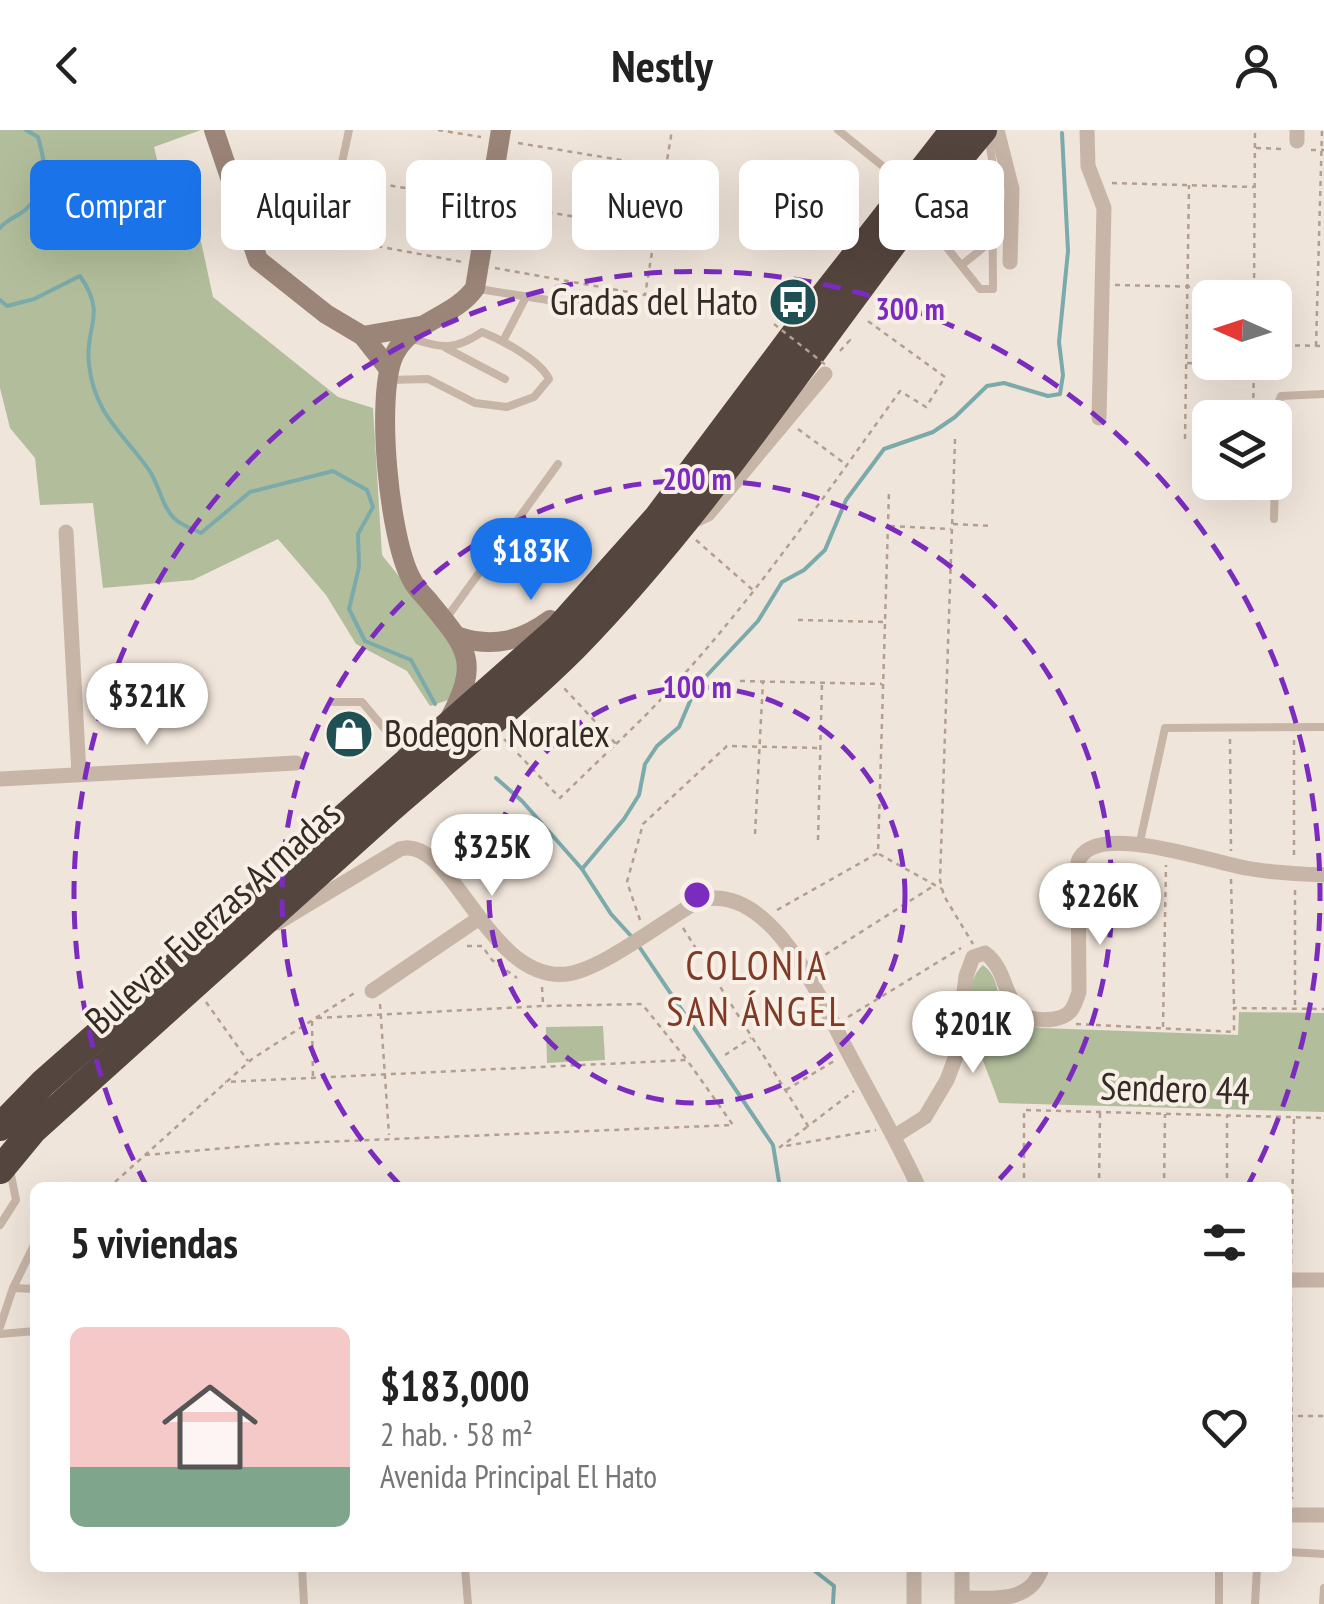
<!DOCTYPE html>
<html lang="es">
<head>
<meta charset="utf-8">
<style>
	body { margin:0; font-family:"PT Sans Narrow",sans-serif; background:#f2f2f2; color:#222; height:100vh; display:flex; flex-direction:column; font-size:38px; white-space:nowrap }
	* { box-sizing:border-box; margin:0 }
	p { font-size:32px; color:#767676 }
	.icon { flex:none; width:55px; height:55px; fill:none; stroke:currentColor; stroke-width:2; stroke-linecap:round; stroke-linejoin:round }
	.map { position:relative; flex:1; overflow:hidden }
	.details { position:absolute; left:30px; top:1052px; width:1262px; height:390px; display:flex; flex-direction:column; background:#fff; border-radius:15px; box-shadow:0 10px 40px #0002 }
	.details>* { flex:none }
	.hud { position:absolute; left:30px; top:30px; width:1265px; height:90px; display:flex; gap:20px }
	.needle { width:65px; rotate:273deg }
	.tools { position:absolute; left:1192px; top:150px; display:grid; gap:20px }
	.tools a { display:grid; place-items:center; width:100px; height:100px; border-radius:15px; background:#fff; box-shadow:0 10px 40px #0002; font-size:50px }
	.price { position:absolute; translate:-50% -85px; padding:0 22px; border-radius:35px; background:#fff; color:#222; font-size:32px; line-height:65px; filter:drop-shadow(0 2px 5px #0008) }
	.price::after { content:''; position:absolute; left:50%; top:60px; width:30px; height:22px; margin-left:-15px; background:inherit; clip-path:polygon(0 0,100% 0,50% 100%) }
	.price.current { background:#1a73e8; color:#fff }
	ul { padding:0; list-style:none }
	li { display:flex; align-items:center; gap:30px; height:250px; padding:0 40px }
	li span { display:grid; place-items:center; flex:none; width:280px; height:200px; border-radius:15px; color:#555 }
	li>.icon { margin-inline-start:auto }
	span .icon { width:120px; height:120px; fill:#fffc; stroke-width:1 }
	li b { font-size:42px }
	h2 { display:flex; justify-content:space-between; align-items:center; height:120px; padding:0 40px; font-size:42px }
	.chip { padding:0 35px; border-radius:15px; background:#fff; box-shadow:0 10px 40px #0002; font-size:35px; line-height:90px }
	.chip.current { background:#1a73e8; color:#fff }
	header { display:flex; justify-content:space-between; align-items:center; height:130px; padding:0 40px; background:#fff; font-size:45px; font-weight:700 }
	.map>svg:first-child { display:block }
</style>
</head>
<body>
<header><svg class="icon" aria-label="back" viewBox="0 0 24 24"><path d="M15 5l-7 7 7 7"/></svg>Nestly<svg class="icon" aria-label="person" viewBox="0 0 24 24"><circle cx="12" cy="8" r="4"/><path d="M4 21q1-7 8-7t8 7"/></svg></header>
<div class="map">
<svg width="1324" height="1474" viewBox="0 0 1324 1474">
	<rect width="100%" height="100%" fill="#f0e5da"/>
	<g fill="#b2be9b">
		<path d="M 0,0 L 201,0 L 154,17 L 167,72 L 200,107 L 213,167 L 338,267 L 373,278 L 382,425 L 452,513 L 462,546 L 451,569 L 430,576 L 407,541 L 356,514 L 326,465 L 278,409 L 193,450 L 103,458 L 93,373 L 40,375 L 35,328 L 10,298 L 0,258 Z"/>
		<path d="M 983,835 C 1011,856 981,889 1041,898 L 1238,905 L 1239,882 L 1324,883 L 1324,982 L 999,973 C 987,936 949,866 983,835 Z"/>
		<path d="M 603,896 L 605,930 L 547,933 L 546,897 Z"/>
	</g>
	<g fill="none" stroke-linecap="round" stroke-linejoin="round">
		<g stroke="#7baaab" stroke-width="4">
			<path d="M 0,98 C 7,89 17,87 25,80 C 51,57 46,36 38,7 L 26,0"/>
			<path d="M 0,170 L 7,176 L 34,169 L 80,146 C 108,186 84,197 89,234 C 94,284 123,303 149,340 C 159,354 162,377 174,388 C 180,395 193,399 201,403 L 250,362 L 333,341 L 367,360 L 373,377 L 358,404 L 359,437 L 349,479 L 365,511 L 411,530 L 435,574"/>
			<path d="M 496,648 L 522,671 L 582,739 L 611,784 L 632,807"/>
			<path d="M 582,739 L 624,689 L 639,665 L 645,634 L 657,616 L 679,597 L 696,557 L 758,491 L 782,452 L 804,440 L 825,420 L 846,370 L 884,319 L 933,302 L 955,287 L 987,256 L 1004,253 L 1048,266 L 1060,264 L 1063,245 L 1059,212 L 1068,121 L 1062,3"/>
			<path d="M 638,815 L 773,1015 L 780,1058"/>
			<path d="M 811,1438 L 834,1456 L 833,1474"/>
		</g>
		<g stroke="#b39f91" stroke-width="2.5" stroke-dasharray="5 5" stroke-linecap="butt">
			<path d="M 438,0 L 481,7"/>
			<path d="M 518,13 L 663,37"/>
			<path d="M 1256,18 L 1283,19"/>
			<path d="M 1311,20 L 1324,20"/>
			<path d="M 351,49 L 471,69"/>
			<path d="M 1112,53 L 1254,57"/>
			<path d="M 508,76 L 653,99"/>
			<path d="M 338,109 L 463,132"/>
			<path d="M 495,138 L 645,165 L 672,0"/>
			<path d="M 1115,155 L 1252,158"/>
			<path d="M 1254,168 L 1255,0"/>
			<path d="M 1275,215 L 1324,216"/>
			<path d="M 1316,216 L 1322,0"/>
			<path d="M 840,221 L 850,210 L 847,209"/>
			<path d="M 1187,233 L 1254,235"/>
			<path d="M 1253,288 L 1254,232"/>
			<path d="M 798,299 L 844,333"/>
			<path d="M 955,309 L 940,750 L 944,766 L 973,814"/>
			<path d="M 1185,309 L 1189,55"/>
			<path d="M 953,394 L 992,396"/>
			<path d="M 890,396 L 951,399"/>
			<path d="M 696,410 L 754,461"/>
			<path d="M 798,490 L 884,492"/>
			<path d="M 740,551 L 882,554"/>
			<path d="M 504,609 L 560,668 L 616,614 L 563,557"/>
			<path d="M 1230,609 L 1231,721"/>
			<path d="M 1294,610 L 1294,727"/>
			<path d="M 616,614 C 727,510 811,384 900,261 L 926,277 L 945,247 L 865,189"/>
			<path d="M 755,704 L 763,551"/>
			<path d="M 818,710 L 822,552"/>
			<path d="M 879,724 L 942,759"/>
			<path d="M 1231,749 L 1234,876"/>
			<path d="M 1295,760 L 1295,877"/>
			<path d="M 777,780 L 878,723 L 889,361"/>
			<path d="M 640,790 L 627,752 L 643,694 L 727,616 L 821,618"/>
			<path d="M 683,798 L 808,996 L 854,961"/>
			<path d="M 467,816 L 482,816 L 492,830 L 517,848"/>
			<path d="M 817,830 L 935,755"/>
			<path d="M 542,857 L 543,874"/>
			<path d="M 206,872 L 248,931"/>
			<path d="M 380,874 L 389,1005"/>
			<path d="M 848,887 L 961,818"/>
			<path d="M 317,888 L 543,876 L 642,874 L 687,930"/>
			<path d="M 312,891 L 313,948"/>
			<path d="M 1076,894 L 1234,902 L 1234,878 L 1324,879"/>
			<path d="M 1163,897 L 1166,735"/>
			<path d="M 725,925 L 751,908"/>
			<path d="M 786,960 L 834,931"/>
			<path d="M 807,997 L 780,1017 L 876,1000"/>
			<path d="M 145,1025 L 273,1014 L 733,995 L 687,930 L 225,952"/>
			<path d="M 115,1052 L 252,929 L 356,862"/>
			<path d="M 970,1058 L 970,1055"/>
			<path d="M 1024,1058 L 1024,980 L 1324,988"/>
			<path d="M 1099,1058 L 1100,983"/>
			<path d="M 1164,1058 L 1165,984"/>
			<path d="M 1227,1058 L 1227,986"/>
			<path d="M 1291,1134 L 1294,987"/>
			<path d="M 1291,1167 L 1292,1369"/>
			<path d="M 1288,1286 L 1324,1286"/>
		</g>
		<g stroke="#c7b5a7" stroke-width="8">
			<path d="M 838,0 L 906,55"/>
			<path d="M 919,91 L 940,109 L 980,159 L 993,159 L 992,30 L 988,4"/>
			<path d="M 249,94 L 326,107 L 349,0"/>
			<path d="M 940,109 L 992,48"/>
			<path d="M 963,134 L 994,109"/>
			<path d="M 479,159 L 579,175"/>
			<path d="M 503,211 L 526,167"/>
			<path d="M 446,218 L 505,249"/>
			<path d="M 389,250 L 428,249 L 475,273 L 507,277 L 534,267 L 549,249 C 540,230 502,210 482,202 C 454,221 443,218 413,209"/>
			<path d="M 1275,322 L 1276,279 L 1281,266 L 1324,264"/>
			<path d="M 1274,389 L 1275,352"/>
			<path d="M 445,490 L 558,334"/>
			<path d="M 333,572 L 362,572 L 405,623"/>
			<path d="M 1139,716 L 1165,598 L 1324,597"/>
			<path d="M 0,1095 L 16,1070 L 10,1040"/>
			<path d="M 13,1158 L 35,1159"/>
			<path d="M 0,1197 L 13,1158 L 35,1113"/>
			<path d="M 0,1204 L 35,1201"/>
			<path d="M 1288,1422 L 1324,1424"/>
			<path d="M 302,1438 L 304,1474"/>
			<path d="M 465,1438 L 468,1474"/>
			<path d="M 1219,1438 L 1219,1474"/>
			<path d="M 1255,1474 L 1257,1438"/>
			<path d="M 1323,1474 L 1324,1458"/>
		</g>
		<g stroke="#c7b5a7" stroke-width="15">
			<path d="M 997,0 L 1012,59 L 1010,132"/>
			<path d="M 1087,0 L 1088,36 L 1104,78 L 1099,288"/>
			<path d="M 1297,11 L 1297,0"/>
			<path d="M 691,392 L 708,384 L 825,244"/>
			<path d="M 66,402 L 79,644"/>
			<path d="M 0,649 L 296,633"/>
			<path d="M 277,793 L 400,719 C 452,703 487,853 567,844 C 602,840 666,789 700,770 C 772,752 820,869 847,920 C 871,966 897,1010 919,1058"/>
			<path d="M 372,861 L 478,789"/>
			<path d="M 895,1006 L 925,987 L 947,950 L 956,926 L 966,846 L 973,827 L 985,823 C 1015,845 999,897 1054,889 C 1071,886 1074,878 1079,862 L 1078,732 C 1093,689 1213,733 1246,738 C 1272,743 1298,744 1324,745"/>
			<path d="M 1288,1150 L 1324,1150"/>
			<path d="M 1288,1385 L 1324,1385"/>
			<path d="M 914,1438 L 914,1474"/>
			<path d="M 962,1438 L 962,1474"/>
			<path d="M 962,1468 C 994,1468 1030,1474 1042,1438"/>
		</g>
		<g stroke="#9b8578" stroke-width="20">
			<path d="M 214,0 L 258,130 L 326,184 L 363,206 L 389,239"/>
			<path d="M 363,206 L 420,196"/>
			<path d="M 459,507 C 493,518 522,511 550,490"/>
			<path d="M 450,588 C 479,533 469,520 431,474 C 425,466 416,459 412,450 C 389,411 375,265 394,225 C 410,191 454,188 475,158 L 501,0"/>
		</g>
		<g stroke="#54453e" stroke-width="28">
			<path d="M 0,997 L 43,953 L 559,498 L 658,387 L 810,184 L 954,0"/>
			<path d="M 0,1040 L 33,1000 C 149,895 265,790 382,686 C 446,629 514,577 575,516 C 728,359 842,167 983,0"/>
		</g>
		<path stroke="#b39f91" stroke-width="2.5" stroke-dasharray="5 5" stroke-linecap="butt" d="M 774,194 L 827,236"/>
	</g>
	<g fill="none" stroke="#7b2cbf" stroke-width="5" stroke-dasharray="18 12">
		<circle cx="697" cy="765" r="208"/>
		<path d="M401 1056A415 415 0 1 1 993 1056"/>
		<path d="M147 1057A623 623 0 1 1 1247 1057"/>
	</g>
	<defs>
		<g id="bus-disc" transform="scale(2.5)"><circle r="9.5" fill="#1f5053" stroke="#f8f0e6"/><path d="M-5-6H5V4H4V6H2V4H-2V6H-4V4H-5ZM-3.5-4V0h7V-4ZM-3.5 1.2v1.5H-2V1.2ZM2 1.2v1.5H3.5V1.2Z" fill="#fff"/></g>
		<g id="shop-disc" transform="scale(2.5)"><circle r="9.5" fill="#1f5053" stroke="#f8f0e6"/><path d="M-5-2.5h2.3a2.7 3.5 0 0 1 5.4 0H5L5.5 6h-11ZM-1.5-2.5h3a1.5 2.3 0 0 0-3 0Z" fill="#fff"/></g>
	</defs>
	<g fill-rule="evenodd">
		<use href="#bus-disc" x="793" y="172"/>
		<use href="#shop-disc" x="349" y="604"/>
	</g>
	<g text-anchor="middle" stroke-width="8" stroke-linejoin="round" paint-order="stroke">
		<g font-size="38" fill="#342b27" stroke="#f8f0e6" text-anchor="end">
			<text x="758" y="185">Gradas del Hato</text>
			<text x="384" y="617" text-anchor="start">Bodegon Noralex</text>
		</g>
		<g font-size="38" fill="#342b27" stroke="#f8f0e6">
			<text transform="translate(213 787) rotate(-42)" y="13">Bulevar Fuerzas Armadas</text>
			<text transform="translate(1175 959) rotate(2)" y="13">Sendero 44</text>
		</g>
		<g font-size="40" letter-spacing="2.5" fill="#7f3924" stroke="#f8f0e6">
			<text x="757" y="850">COLONIA<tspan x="757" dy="46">SAN ÁNGEL</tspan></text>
		</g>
	</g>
	<circle cx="697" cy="765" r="15" fill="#7b2cbf" stroke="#f8f0e6" stroke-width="5"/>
	<g font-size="30" text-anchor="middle" font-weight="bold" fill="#7b2cbf" stroke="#f8f0e6" stroke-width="8" stroke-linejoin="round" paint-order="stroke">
		<text x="910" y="190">300 m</text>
		<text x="697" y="360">200 m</text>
		<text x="697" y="568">100 m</text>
	</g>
</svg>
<div class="tools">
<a><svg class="needle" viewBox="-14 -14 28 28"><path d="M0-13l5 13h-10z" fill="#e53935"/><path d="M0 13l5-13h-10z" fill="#767676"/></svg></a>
<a><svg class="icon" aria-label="layers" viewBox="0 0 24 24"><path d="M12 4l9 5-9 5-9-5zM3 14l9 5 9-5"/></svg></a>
</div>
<b class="price current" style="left:531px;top:473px">$183K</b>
<b class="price" style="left:147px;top:618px">$321K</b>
<b class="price" style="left:492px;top:769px">$325K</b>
<b class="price" style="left:1100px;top:818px">$226K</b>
<b class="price" style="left:973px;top:946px">$201K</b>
<div class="hud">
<a class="chip current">Comprar</a>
<a class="chip">Alquilar</a>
<a class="chip">Filtros</a>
<a class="chip">Nuevo</a>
<a class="chip">Piso</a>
<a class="chip">Casa</a>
</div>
<section class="details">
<h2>5 viviendas<svg class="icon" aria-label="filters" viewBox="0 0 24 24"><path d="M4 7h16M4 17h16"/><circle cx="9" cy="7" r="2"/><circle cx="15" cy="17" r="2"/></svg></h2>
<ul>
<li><span style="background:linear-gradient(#f6c9c9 70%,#7fa58c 0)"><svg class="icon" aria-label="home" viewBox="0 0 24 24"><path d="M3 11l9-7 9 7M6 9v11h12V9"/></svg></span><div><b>$183,000</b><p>2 hab. · 58 m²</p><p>Avenida Principal El Hato</p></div><svg class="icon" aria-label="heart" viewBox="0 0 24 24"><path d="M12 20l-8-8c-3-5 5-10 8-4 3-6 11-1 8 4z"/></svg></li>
</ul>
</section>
</div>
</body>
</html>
